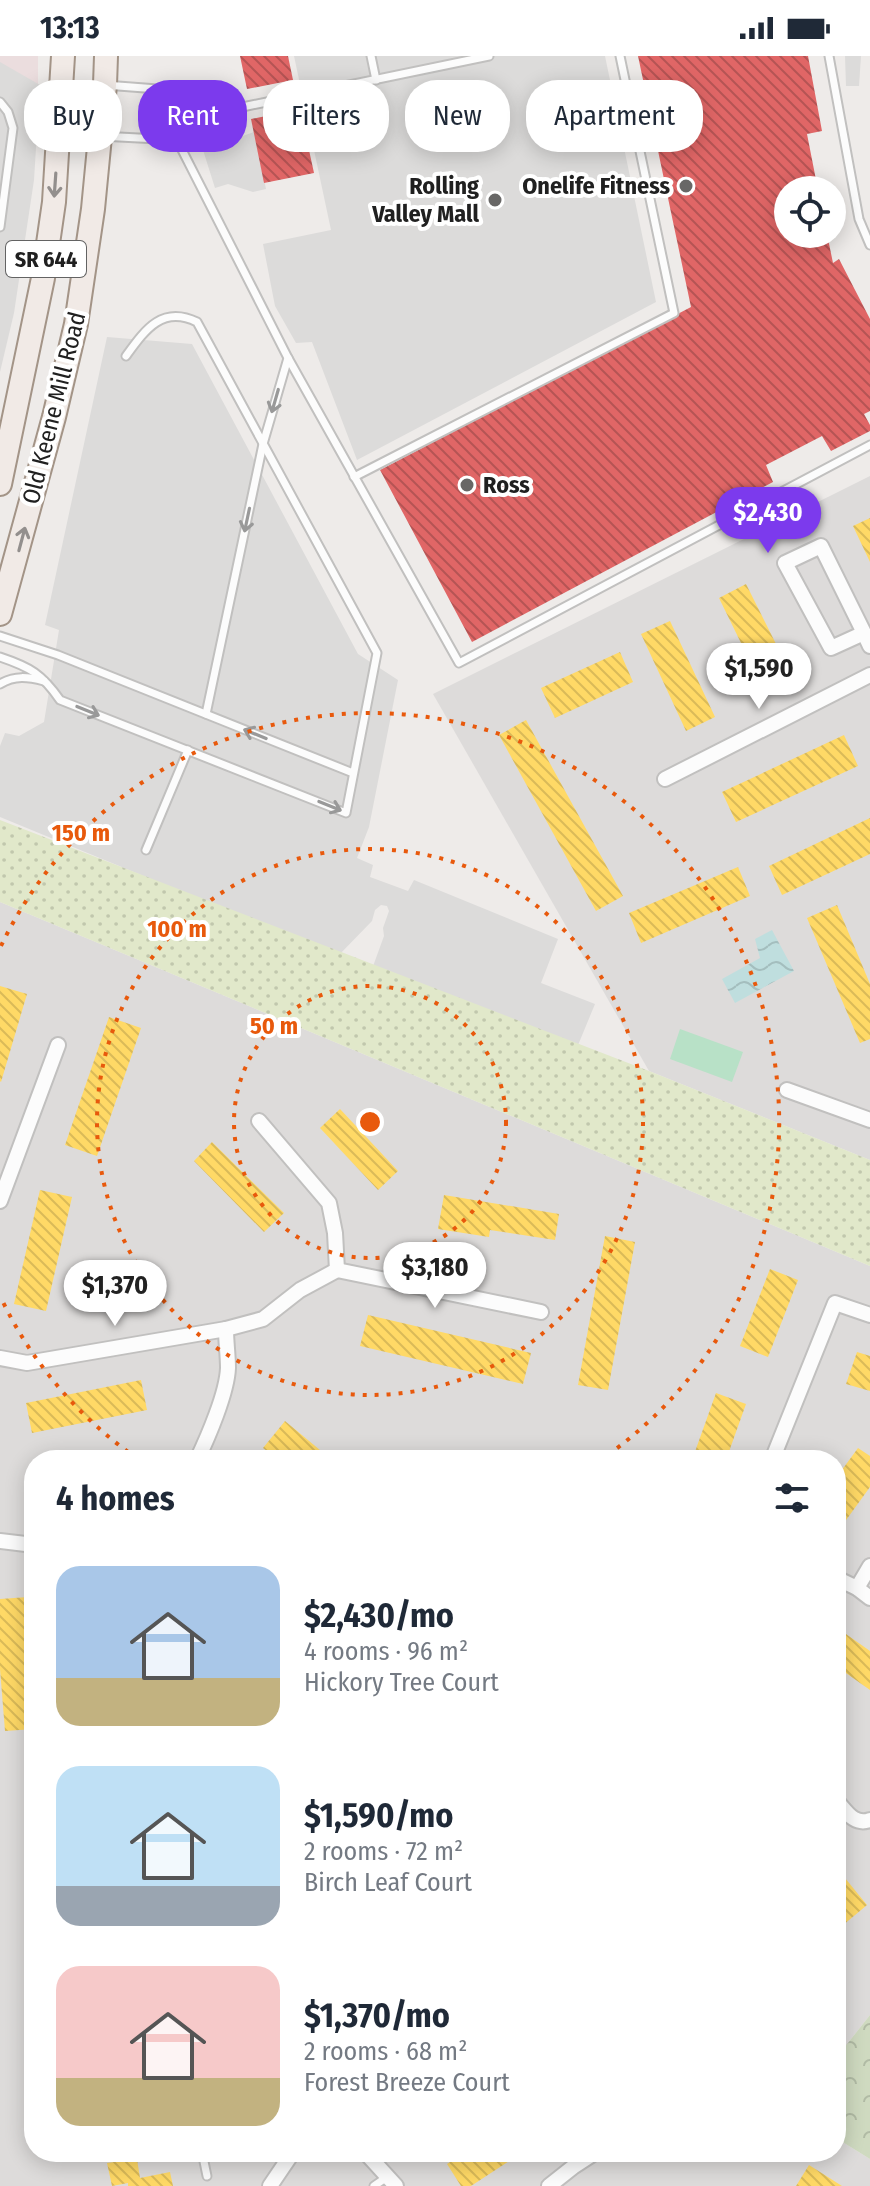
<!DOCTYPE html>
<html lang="en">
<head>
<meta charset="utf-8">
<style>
	body { margin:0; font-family:"Fira Sans Condensed",sans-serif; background:#f2f2f3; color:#1f2937; height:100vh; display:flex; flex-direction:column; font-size:30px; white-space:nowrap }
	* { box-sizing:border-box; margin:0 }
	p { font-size:26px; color:#747a83 }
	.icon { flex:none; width:44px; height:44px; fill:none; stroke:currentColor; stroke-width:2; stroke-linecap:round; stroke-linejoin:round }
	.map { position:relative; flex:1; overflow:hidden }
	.side { position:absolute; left:24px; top:1394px; width:822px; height:712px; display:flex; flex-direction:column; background:#fff; border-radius:32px; box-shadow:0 4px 20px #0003 }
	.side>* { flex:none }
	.guide { position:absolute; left:24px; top:24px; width:822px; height:72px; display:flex; gap:16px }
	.controls { position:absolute; left:774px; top:120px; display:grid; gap:16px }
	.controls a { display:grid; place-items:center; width:72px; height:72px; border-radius:50%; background:#fff; box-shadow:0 4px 20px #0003; font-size:40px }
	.price { position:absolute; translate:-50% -68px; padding:0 18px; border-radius:28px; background:#fff; color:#222; font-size:26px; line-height:52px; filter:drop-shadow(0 2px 4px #0008) }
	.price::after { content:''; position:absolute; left:50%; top:48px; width:24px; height:18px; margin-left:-12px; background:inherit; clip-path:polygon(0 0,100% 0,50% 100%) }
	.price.active { background:#7c3aed; color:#fff }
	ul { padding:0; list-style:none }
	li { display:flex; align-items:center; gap:24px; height:200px; padding:0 32px }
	li span { display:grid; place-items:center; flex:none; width:224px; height:160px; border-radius:24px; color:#555 }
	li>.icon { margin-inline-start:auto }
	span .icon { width:96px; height:96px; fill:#fffc; stroke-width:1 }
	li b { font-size:34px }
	h2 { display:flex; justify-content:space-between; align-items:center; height:96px; padding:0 32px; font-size:34px }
	.pill { padding:0 28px; border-radius:32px; background:#fff; box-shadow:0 4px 20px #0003; font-size:28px; line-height:72px }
	.pill.active { background:#7c3aed; color:#fff }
	.status { display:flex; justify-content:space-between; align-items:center; height:56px; padding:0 40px; background:#fff; direction:ltr }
	.status svg { height:22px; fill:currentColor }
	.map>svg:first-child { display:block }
</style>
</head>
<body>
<div class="status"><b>13:13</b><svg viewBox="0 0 49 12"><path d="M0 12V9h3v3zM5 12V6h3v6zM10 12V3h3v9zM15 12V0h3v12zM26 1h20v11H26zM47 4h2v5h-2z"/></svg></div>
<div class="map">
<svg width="870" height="2130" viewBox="0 0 870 2130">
	<defs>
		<pattern id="grass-dots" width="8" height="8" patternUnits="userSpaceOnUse" patternTransform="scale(2)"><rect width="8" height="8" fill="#e1e8ca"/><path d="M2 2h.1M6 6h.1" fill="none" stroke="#c1c7ad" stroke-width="1.8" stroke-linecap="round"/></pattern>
		<pattern id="forest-crowns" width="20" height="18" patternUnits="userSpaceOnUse" patternTransform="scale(2)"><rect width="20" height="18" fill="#cfdac0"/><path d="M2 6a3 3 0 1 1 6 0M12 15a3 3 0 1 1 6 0" fill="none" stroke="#b1bba5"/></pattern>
		<pattern id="water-waves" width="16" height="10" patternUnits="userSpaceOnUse" patternTransform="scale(2)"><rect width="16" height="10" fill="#bfdede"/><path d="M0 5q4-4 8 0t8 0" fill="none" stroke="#a4bebe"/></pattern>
		<pattern id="homes-back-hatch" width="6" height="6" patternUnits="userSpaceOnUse" patternTransform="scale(2)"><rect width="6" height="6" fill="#ffd966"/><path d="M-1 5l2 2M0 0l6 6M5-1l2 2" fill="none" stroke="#daba58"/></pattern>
		<pattern id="shops-back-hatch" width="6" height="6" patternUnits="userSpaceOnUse" patternTransform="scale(2)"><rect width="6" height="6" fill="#e06666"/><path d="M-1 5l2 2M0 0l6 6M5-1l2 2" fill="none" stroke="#b55454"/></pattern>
	</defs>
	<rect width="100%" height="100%" fill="#eeebe9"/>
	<g fill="#dddbda">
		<path d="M 870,420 L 870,1104 L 649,1015 L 433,638 Z"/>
		<path d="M 0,846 L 870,1210 L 870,1959 L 836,2002 L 836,1404 L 34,1404 L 34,2096 L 836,2096 L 836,2082 L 870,2103 L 870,2130 L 0,2130 Z"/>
	</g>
	<path fill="#ebddde" d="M 0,0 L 38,0 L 38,36 L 0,15 Z"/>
	<g fill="#dcdbda">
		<path d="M 294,0 L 605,0 L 656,246 L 357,404 L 312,286 L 296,287 L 275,250 L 263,188 L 331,174 Z"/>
		<path d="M 845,0 L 861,0 L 859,30 L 846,30 Z"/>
		<path d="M 0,6 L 40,29 L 34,124 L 14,257 L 0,316 Z"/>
		<path d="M 254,76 L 266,133 L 253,136 L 228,128 L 215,132 L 203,94 Z"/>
		<path d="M 107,281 L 192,288 L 358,598 L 398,624 L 369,771 L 357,802 L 373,809 L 370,821 L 408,835 L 414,824 L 558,883 L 541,927 L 595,948 L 576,994 L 372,913 L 384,880 L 383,872 L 389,855 L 387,850 L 381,849 L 375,854 L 372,865 L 338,900 L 0,761 L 0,690 L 5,677 L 19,680 L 44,666 L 59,574 L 45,569 Z"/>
	</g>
	<path fill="url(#grass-dots)" d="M 0,764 L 649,1015 L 870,1104 L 870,1210 L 0,846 Z"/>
	<path fill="url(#forest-crowns)" d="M 870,1959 L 870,2103 L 836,2082 L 836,2002 Z"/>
	<path fill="#b8e1c7" d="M 680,973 L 743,996 L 732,1026 L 670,1003 Z"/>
	<path fill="url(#water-waves)" d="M 772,874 L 794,915 L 735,947 L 722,923 L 760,902 L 755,883 Z"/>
	<g fill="url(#homes-back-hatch)">
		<path d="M 870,462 L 870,506 L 853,470 Z"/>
		<path d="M 746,528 L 792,620 L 764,634 L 719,542 Z"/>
		<path d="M 670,565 L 715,661 L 686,675 L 641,578 Z"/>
		<path d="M 620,596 L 633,626 L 555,662 L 541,632 Z"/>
		<path d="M 526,664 L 623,840 L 596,855 L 499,679 Z"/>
		<path d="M 844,679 L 858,710 L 736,766 L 722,736 Z"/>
		<path d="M 870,762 L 870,798 L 782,839 L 769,810 Z"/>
		<path d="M 738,811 L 750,840 L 641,887 L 629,857 Z"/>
		<path d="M 837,849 L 870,928 L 870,983 L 860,987 L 807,862 Z"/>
		<path d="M 0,930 L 27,938 L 1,1026 L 0,1025 Z"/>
		<path d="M 109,961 L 141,972 L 97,1100 L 65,1089 Z"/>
		<path d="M 340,1053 L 398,1115 L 378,1134 L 320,1072 Z"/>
		<path d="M 212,1086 L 284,1157 L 264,1176 L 194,1105 Z"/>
		<path d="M 40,1134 L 72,1141 L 46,1255 L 14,1248 Z"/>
		<path d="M 444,1139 L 559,1158 L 555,1184 L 490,1174 L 489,1181 L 438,1173 Z"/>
		<path d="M 605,1180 L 635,1186 L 608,1334 L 578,1329 Z"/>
		<path d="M 770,1213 L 798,1224 L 768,1301 L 740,1290 Z"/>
		<path d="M 368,1259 L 531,1297 L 523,1328 L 360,1290 Z"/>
		<path d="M 857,1296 L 870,1300 L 870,1335 L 846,1328 Z"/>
		<path d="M 141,1324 L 147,1354 L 32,1377 L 26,1347 Z"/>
		<path d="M 716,1337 L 746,1348 L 726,1404 L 692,1404 Z"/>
		<path d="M 285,1365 L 332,1404 L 278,1404 L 263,1392 Z"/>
		<path d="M 858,1392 L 870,1400 L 870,1431 L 836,1478 L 836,1422 Z"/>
		<path d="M 28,1541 L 34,1613 L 34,1673 L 5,1675 L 0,1613 L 0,1543 Z"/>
		<path d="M 836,1571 L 870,1595 L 870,1634 L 836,1610 Z"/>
		<path d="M 836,1811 L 867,1849 L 842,1870 L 836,1863 Z"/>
		<path d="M 119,2096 L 156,2096 L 157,2099 L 137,2103 L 140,2122 L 170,2116 L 173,2130 L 128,2130 L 128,2127 L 112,2130 L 107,2107 L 121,2105 Z"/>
		<path d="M 465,2096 L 523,2096 L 471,2130 L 461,2130 L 447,2108 Z"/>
		<path d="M 809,2109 L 842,2130 L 796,2130 Z"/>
	</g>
	<g fill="url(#shops-back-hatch)">
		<path d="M 240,0 L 288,0 L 293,24 L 247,33 Z"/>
		<path d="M 638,0 L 808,0 L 822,75 L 807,78 L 818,134 L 788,134 L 788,178 L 827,178 L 833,207 L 839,203 L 870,263 L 870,355 L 864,358 L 870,369 L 870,375 L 831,395 L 822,380 L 766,409 L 773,426 L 472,586 L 380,414 L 691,251 Z"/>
		<path d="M 300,53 L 314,117 L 264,127 L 251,63 Z"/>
	</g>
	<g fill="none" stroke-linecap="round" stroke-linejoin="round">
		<g stroke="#c1c0bf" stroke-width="11">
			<g id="lane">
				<path d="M 371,0 L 376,24"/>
				<path d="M 829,0 L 859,163 L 870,189"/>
				<path d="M 0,46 L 8,56 L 13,72 L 0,171"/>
				<path d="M 223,55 L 197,36 L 105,29 L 60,52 L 100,80 L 177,84 L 223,55 L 489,0"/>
				<path d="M 177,84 L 288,302 L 459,607 L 870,389"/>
				<path d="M 354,421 L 674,257 L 620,0"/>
				<path d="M 0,580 L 58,599 L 353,717"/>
				<path d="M 0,601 C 30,611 42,618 60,644 L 346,757 L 377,597 L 197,266 C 162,249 145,274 126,300"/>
				<path d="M 0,628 C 15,619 28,621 44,625"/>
				<path d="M 206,658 L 263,388 L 288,302"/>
				<path d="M 146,794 L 188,694"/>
				<path d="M 202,2096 L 207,2120"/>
				<path d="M 374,2130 L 387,2121"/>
			</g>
		</g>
		<g stroke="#c1c0bf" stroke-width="18">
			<g id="street">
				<path d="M 864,577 L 831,592 L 785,507 L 821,490 L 864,577 L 870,590"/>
				<path d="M 665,723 L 870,619"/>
				<path d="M 787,1034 L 870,1064"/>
				<path d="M 259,1065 L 329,1147 L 335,1177 L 337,1214"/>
				<path d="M 0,1145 L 58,989"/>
				<path d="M 337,1214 L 541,1256"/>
				<path d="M 0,1302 L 27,1307 L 226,1273"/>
				<path d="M 197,1404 C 208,1381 227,1337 228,1312 C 228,1299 226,1286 226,1273 L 263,1263 L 300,1234 L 337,1214"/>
				<path d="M 772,1404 L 835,1247 L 870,1259"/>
				<path d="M 0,1485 L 34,1489"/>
				<path d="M 836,1522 L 857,1532 L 870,1542"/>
				<path d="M 857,1532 L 870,1510"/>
				<path d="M 836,1744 C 846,1755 854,1770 870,1764"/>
				<path d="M 365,2096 L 396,2130"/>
				<path d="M 270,2130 L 293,2096"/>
				<path d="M 549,2130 L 573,2111 L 596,2096"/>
			</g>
		</g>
		<g stroke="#a39487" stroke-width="26">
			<g id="primary">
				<path d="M 0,428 L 43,222 L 54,146 L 63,0"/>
				<path d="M 0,558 L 54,361 L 76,268 L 93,153 L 105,29 L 106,0"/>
			</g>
		</g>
		<use href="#lane" stroke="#fcfcfc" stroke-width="7"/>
		<use href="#street" stroke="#fcfcfc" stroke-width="14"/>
		<use href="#primary" stroke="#f1eae6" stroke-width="22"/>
	</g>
	<defs><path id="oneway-shaft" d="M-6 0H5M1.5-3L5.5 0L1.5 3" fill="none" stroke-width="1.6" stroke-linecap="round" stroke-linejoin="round" transform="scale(2)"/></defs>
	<g stroke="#938f8d">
		<use href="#oneway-shaft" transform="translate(55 129) rotate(94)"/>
		<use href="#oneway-shaft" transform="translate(22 483) rotate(-75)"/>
	</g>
	<g stroke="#999">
		<use href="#oneway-shaft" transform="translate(275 345) rotate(106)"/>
		<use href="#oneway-shaft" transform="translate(247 464) rotate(102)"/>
		<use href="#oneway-shaft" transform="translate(88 655) rotate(22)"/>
		<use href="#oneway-shaft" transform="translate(255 678) rotate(-158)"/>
		<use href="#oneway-shaft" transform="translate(330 750) rotate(22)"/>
	</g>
	<g fill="none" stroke="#e8590c" stroke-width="4" stroke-dasharray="4 8">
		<circle cx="370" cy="1066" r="136"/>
		<circle cx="370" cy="1066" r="273"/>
		<path d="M138 1403A409 409 0 0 1 1 1242M1 890A409 409 0 1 1 602 1403"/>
	</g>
	<g fill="#686766" stroke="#fff" stroke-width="3">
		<circle cx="686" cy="130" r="8"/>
		<circle cx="495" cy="144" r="8"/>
		<circle cx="467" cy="429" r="8"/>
	</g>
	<g text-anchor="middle" stroke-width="8" stroke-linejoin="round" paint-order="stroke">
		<rect fill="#fff" stroke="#636363" stroke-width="2" x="6" y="185" width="80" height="36" rx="6"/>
		<g font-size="22" font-weight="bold" fill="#202020">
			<text x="46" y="211">SR 644</text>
		</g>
		<g font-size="24" font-weight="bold" fill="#202020" stroke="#fff" text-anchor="end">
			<text x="479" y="138">Rolling<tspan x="479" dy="28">Valley Mall</tspan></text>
			<text x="670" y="138">Onelife Fitness</text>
			<text x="483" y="437" text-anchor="start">Ross</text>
		</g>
		<g font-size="24" fill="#202020" stroke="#fff">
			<text transform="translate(54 352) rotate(-76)" y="8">Old Keene Mill Road</text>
		</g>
	</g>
	<circle cx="370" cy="1066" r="12" fill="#e8590c" stroke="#fff" stroke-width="4"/>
	<g font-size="24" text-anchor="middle" font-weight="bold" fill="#e8590c" stroke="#fff" stroke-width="8" stroke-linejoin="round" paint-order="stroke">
		<text x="81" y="785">150 m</text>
		<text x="177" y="881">100 m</text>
		<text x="274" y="978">50 m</text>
	</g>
</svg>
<div class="controls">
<a><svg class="icon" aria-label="locate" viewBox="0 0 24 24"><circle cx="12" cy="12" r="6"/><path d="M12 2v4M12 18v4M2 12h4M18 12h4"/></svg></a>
</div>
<b class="price active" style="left:768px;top:499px">$2,430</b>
<b class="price" style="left:759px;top:655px">$1,590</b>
<b class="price" style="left:435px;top:1254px">$3,180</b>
<b class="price" style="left:115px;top:1272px">$1,370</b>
<div class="guide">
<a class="pill">Buy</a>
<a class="pill active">Rent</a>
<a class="pill">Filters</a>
<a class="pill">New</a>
<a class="pill">Apartment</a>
</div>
<section class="side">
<h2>4 homes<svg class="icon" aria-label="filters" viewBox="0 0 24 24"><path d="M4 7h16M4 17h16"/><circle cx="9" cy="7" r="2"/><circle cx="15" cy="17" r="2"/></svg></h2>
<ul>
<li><span style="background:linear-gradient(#a9c7e8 70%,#c2b280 0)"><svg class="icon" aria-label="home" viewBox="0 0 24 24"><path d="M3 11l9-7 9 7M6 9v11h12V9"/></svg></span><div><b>$2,430/mo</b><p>4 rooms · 96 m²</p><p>Hickory Tree Court</p></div></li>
<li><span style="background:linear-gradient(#bfe0f5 75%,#9aa5b1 0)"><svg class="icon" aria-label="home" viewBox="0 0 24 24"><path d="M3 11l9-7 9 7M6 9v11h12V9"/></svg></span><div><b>$1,590/mo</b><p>2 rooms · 72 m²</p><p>Birch Leaf Court</p></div></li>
<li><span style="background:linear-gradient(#f6c9c9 70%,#c2b280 0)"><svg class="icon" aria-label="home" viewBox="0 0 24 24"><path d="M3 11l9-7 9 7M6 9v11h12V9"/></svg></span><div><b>$1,370/mo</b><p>2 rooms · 68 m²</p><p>Forest Breeze Court</p></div></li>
</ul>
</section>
</div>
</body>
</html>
